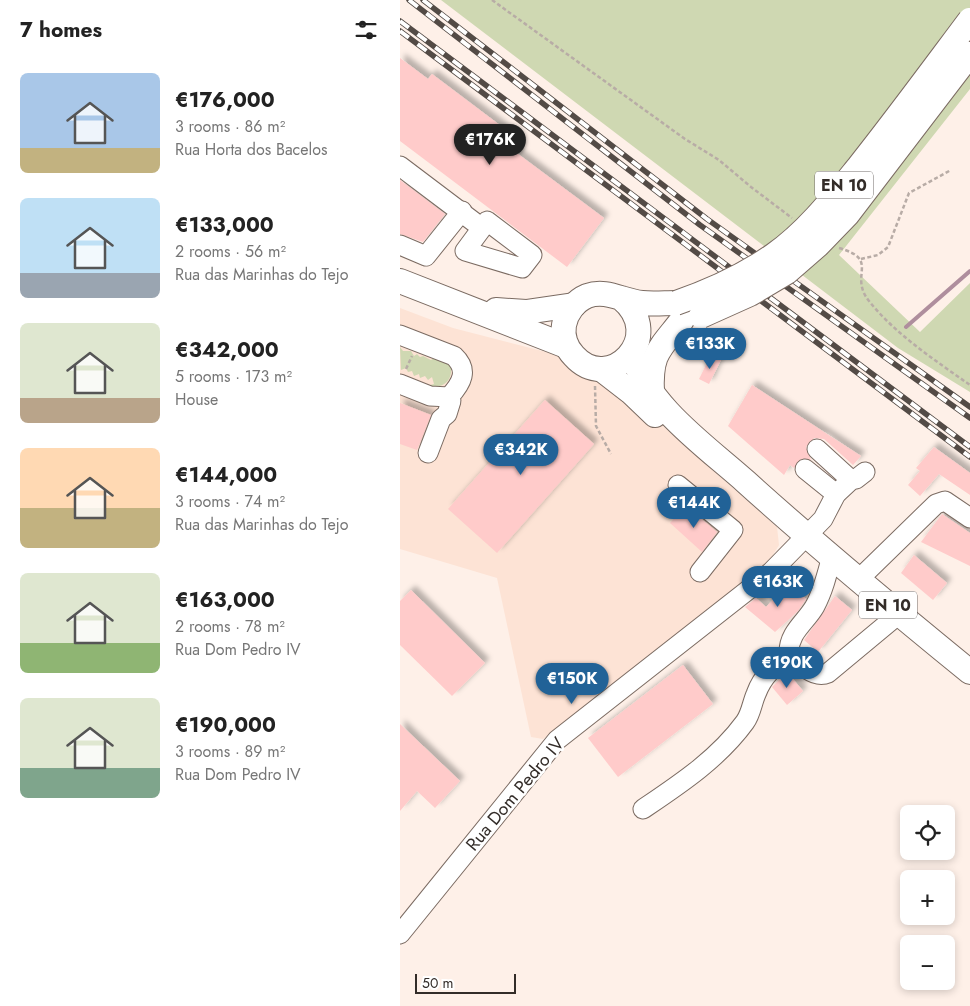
<!DOCTYPE html>
<html lang="en">
<head>
<meta charset="utf-8">
<style>
	body { margin:0; font-family:Jost,sans-serif; background:#f2f2f2; color:#222; height:100vh; display:flex; flex-direction:column; font-size:19px; white-space:nowrap }
	* { box-sizing:border-box; margin:0 }
	p { font-size:16px; color:#767676 }
	.icon { flex:none; width:28px; height:28px; fill:none; stroke:currentColor; stroke-width:2; stroke-linecap:round; stroke-linejoin:round }
	.map { position:relative; flex:1; overflow:hidden }
	.panel { display:flex; flex-direction:column; background:#fff; width:400px }
	.panel>* { flex:none }
	.tools { position:absolute; left:500px; top:805px; display:grid; gap:10px }
	.tools a { display:grid; place-items:center; width:55px; height:55px; border-radius:8px; background:#fff; box-shadow:0 2px 8px #0003; font-size:25px }
	.scale { position:absolute; left:15px; bottom:12px; width:101px; box-sizing:border-box; padding-left:5px; border:2px solid #332c28; border-top:0; font-size:14px; line-height:18px; white-space:nowrap; color:#332c28; -webkit-text-stroke:4px #fff; paint-order:stroke }
	.price { position:absolute; translate:-50% -42px; padding:0 11px; border-radius:18px; background:#216297; color:#fff; font-size:16px; line-height:32px; filter:drop-shadow(0 1px 2px #0008) }
	.price::after { content:''; position:absolute; left:50%; top:30px; width:15px; height:11px; margin-left:-8px; background:inherit; clip-path:polygon(0 0,100% 0,50% 100%) }
	.price.selected { background:#222; color:#fff }
	ul { padding:0; list-style:none }
	li { display:flex; align-items:center; gap:15px; height:125px; padding:0 20px }
	li span { display:grid; place-items:center; flex:none; width:140px; height:100px; border-radius:8px; color:#555 }
	li>.icon { margin-inline-start:auto }
	span .icon { width:60px; height:60px; fill:#fffc; stroke-width:1 }
	li b { font-size:21px }
	h2 { display:flex; justify-content:space-between; align-items:center; height:60px; padding:0 20px; font-size:21px }
	main { display:flex; flex:1; min-height:0 }
	.map>svg:first-child { display:block }
</style>
</head>
<body>
<main>
<section class="panel">
<h2>7 homes<svg class="icon" aria-label="filters" viewBox="0 0 24 24"><path d="M4 7h16M4 17h16"/><circle cx="9" cy="7" r="2"/><circle cx="15" cy="17" r="2"/></svg></h2>
<ul>
<li><span style="background:linear-gradient(#a9c7e8 75%,#c2b280 0)"><svg class="icon" aria-label="home" viewBox="0 0 24 24"><path d="M3 11l9-7 9 7M6 9v11h12V9"/></svg></span><div><b>€176,000</b><p>3 rooms · 86 m²</p><p>Rua Horta dos Bacelos</p></div></li>
<li><span style="background:linear-gradient(#bfe0f5 75%,#9aa5b1 0)"><svg class="icon" aria-label="home" viewBox="0 0 24 24"><path d="M3 11l9-7 9 7M6 9v11h12V9"/></svg></span><div><b>€133,000</b><p>2 rooms · 56 m²</p><p>Rua das Marinhas do Tejo</p></div></li>
<li><span style="background:linear-gradient(#dfe7d0 75%,#b9a48a 0)"><svg class="icon" aria-label="home" viewBox="0 0 24 24"><path d="M3 11l9-7 9 7M6 9v11h12V9"/></svg></span><div><b>€342,000</b><p>5 rooms · 173 m²</p><p>House</p></div></li>
<li><span style="background:linear-gradient(#ffd9b3 60%,#c2b280 0)"><svg class="icon" aria-label="home" viewBox="0 0 24 24"><path d="M3 11l9-7 9 7M6 9v11h12V9"/></svg></span><div><b>€144,000</b><p>3 rooms · 74 m²</p><p>Rua das Marinhas do Tejo</p></div></li>
<li><span style="background:linear-gradient(#dfe7d0 70%,#8fb573 0)"><svg class="icon" aria-label="home" viewBox="0 0 24 24"><path d="M3 11l9-7 9 7M6 9v11h12V9"/></svg></span><div><b>€163,000</b><p>2 rooms · 78 m²</p><p>Rua Dom Pedro IV</p></div></li>
<li><span style="background:linear-gradient(#dfe7d0 70%,#7fa58c 0)"><svg class="icon" aria-label="home" viewBox="0 0 24 24"><path d="M3 11l9-7 9 7M6 9v11h12V9"/></svg></span><div><b>€190,000</b><p>3 rooms · 89 m²</p><p>Rua Dom Pedro IV</p></div></li>
</ul>
</section>
<div class="map">
<svg width="570" height="1006" viewBox="0 0 570 1006">
	<defs>
		<filter id="shadow"><feDropShadow dx="4.5" dy="-4.5" stdDeviation="2.5" flood-color="#0004"/></filter>
	</defs>
	<rect width="100%" height="100%" fill="#fef0e8"/>
	<path fill="#fde3d5" d="M 0,308 L 53,328 L 150,353 L 183,367 L 239,405 L 377,527 L 379,545 L 367,565 L 143,739 L 131,737 L 97,578 L 0,549 Z"/>
	<g fill="#cfd8b2">
		<path d="M 41,0 L 570,0 L 570,89 L 439,255 L 520,332 L 570,283 L 570,392 L 498,348 Z"/>
		<path d="M 0,347 L 3,351 L 11,351 L 14,356 L 17,354 L 20,357 L 23,356 L 31,360 L 41,353 L 51,365 C 53,383 42,389 26,386 L 34,384 L 32,377 L 28,380 L 25,376 L 20,378 L 19,374 L 14,376 L 12,371 L 8,372 L 6,368 L 1,370 Z"/>
	</g>
	<g fill="none" stroke-linecap="round" stroke-linejoin="round">
		<path stroke="#af8e9d" stroke-width="4" d="M 506,327 L 570,271"/>
	</g>
	<g fill="#ffcbca" filter="url(#shadow)">
		<path d="M 0,58 L 28,79 L 32,74 L 105,129 L 98,139 L 204,218 L 167,267 L 0,141 Z"/>
		<path d="M 0,180 L 45,214 L 23,242 L 0,234 Z"/>
		<path d="M 311,355 L 321,360 L 309,384 L 299,379 Z"/>
		<path d="M 352,385 L 427,434 L 461,456 L 453,465 L 424,439 L 414,438 L 406,447 L 411,460 L 401,459 L 394,468 L 390,465 L 384,475 L 328,426 Z"/>
		<path d="M 145,400 L 194,444 L 97,553 L 48,509 Z"/>
		<path d="M 0,403 L 31,415 L 17,450 L 0,444 Z"/>
		<path d="M 534,447 L 570,473 L 570,495 L 539,474 L 520,496 L 508,485 L 520,471 L 516,468 Z"/>
		<path d="M 286,506 L 317,532 L 302,552 L 270,523 Z"/>
		<path d="M 542,514 L 570,533 L 570,566 L 521,542 Z"/>
		<path d="M 514,555 L 547,583 L 533,600 L 501,573 Z"/>
		<path d="M 390,582 L 406,599 L 398,611 L 375,632 L 345,607 L 356,598 L 366,607 Z"/>
		<path d="M 11,590 L 85,663 L 52,696 L 0,645 L 0,601 Z"/>
		<path d="M 435,596 L 452,610 L 418,652 L 404,640 Z"/>
		<path d="M 283,665 L 313,704 L 218,777 L 188,738 Z"/>
		<path d="M 387,672 L 403,691 L 387,705 L 372,687 Z"/>
		<path d="M 0,724 L 60,781 L 35,808 L 17,791 L 0,811 Z"/>
	</g>
	<g fill="none" stroke-linecap="round" stroke-linejoin="round">
		<g stroke="#7b6b62" stroke-width="21">
			<g id="minor">
				<path d="M 0,166 L 82,228 L 87,221 L 132,255 L 122,268 L 65,251 L 82,228"/>
				<path d="M 0,245 L 26,256 L 62,211"/>
				<path d="M 0,335 L 54,356 C 69,370 62,383 49,397 L 30,396 L 0,384"/>
				<path d="M 417,449 L 451,480"/>
				<path d="M 28,453 L 41,419 L 47,414 L 51,401 L 49,397"/>
				<path d="M 405,469 L 436,494"/>
				<path d="M 278,485 L 333,530 L 300,572"/>
				<path d="M 431,559 C 427,575 423,591 415,606 C 406,622 389,632 389,652 C 398,663 414,679 428,673 L 499,614"/>
				<path d="M 458,580 L 536,504 L 545,501 L 570,518"/>
				<path d="M 243,809 C 280,784 318,759 345,722 C 351,714 352,703 356,694 C 363,675 375,665 391,655"/>
				<path d="M 0,934 L 157,740 L 371,572 L 423,519 L 436,494 L 451,480 L 456,479 L 465,472"/>
			</g>
		</g>
		<g stroke="#7b6b62" stroke-width="26">
			<g id="major">
				<path d="M 0,281 L 166,346"/>
				<path d="M 221,298 C 268,337 209,395 174,356 C 166,348 162,336 164,325 C 166,313 175,301 187,296 C 207,289 222,301 242,303 C 253,304 265,303 276,303"/>
				<path d="M 96,310 L 126,312 L 174,305"/>
				<path d="M 232,353 C 247,406 307,447 346,482 C 419,548 494,610 570,672"/>
				<path d="M 201,369 L 232,393 L 255,415"/>
				<path d="M 252,393 C 250,353 259,350 282,320"/>
			</g>
		</g>
		<g stroke="#b8aca6" stroke-width="2.5" stroke-dasharray="4 2.5" stroke-linecap="butt">
			<path d="M 92,0 L 285,139 L 319,160 L 351,187 L 392,218"/>
			<path d="M 439,248 C 481,260 448,275 469,301 C 495,334 536,361 570,385"/>
			<path d="M 461,259 L 478,255 L 488,247 L 509,193 L 551,170"/>
			<path d="M 6,369 L 12,356"/>
			<path d="M 195,386 L 196,426 L 211,454"/>
		</g>
		<use href="#minor" stroke="#fff" stroke-width="19"/>
		<use href="#major" stroke="#fff" stroke-width="24"/>
		<g stroke="#534b46" stroke-width="5.5">
			<g id="rail">
				<path d="M 9,0 L 300,225 L 570,418"/>
				<path d="M 23,0 L 307,219 L 570,407"/>
				<path d="M 0,21 L 570,447"/>
				<path d="M 0,31 L 570,457"/>
			</g>
		</g>
		<use href="#rail" stroke="#fff" stroke-width="4" stroke-dasharray="11" stroke-linecap="butt"/>
		<g stroke="#7b6b62" stroke-width="26" stroke-linecap="butt">
			<g id="major-bridge">
				<path d="M 276,303 C 311,291 344,276 374,255 C 408,231 434,197 460,165 C 498,117 534,68 570,20"/>
				<path d="M 301,316 L 350,294 L 387,272 L 418,245 L 447,215 L 570,54"/>
			</g>
		</g>
		<use href="#major-bridge" stroke="#fff" stroke-width="24"/>
	</g>
	<g text-anchor="middle" stroke-width="5" stroke-linejoin="round" paint-order="stroke">
		<g fill="#fff" stroke="#706b68" stroke-width="1">
			<rect x="415" y="171.5" width="58" height="27" rx="4"/>
			<rect x="459" y="591.5" width="58" height="27" rx="4"/>
		</g>
		<g font-size="16" font-weight="bold" fill="#332c28">
			<text x="444" y="191">EN 10</text>
			<text x="488" y="611">EN 10</text>
		</g>
		<g font-size="18" fill="#332c28" stroke="#fff">
			<text transform="translate(115 794) rotate(-50)" y="6">Rua Dom Pedro IV</text>
		</g>
	</g>
</svg>
<div class="tools">
<a><svg class="icon" aria-label="locate" viewBox="0 0 24 24"><circle cx="12" cy="12" r="6"/><path d="M12 2v4M12 18v4M2 12h4M18 12h4"/></svg></a>
<a>+</a>
<a>−</a>
</div>
<div class="scale">50 m</div>
<b class="price selected" style="left:90px;top:166px">€176K</b>
<b class="price" style="left:310px;top:370px">€133K</b>
<b class="price" style="left:121px;top:476px">€342K</b>
<b class="price" style="left:294px;top:529px">€144K</b>
<b class="price" style="left:378px;top:608px">€163K</b>
<b class="price" style="left:387px;top:689px">€190K</b>
<b class="price" style="left:172px;top:705px">€150K</b>
</div>
</main>
</body>
</html>
